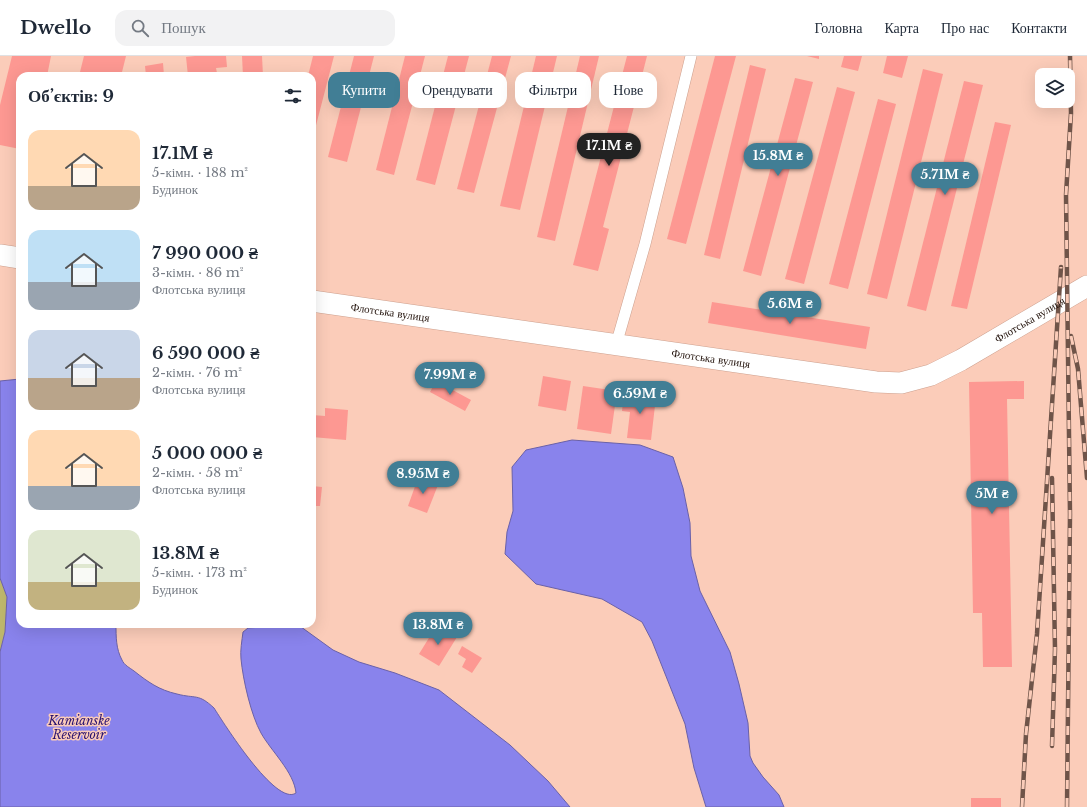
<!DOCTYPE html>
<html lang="uk">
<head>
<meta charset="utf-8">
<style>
	body { margin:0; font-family:"Libre Baskerville",serif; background:#f2f2f3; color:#1f2937; height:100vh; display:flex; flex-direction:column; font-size:15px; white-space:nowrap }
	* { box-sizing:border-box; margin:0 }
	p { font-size:13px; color:#747a83 }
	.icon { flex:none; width:22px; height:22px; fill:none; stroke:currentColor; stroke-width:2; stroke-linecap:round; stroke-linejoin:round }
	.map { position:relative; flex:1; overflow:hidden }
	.drawer { position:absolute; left:16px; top:16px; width:300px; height:556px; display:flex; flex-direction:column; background:#fff; border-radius:12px; box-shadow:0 4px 16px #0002 }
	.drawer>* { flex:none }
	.guide { position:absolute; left:328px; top:16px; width:380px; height:36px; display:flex; gap:8px }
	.tools { position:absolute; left:1035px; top:12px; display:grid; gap:8px }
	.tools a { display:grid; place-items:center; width:40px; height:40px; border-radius:8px; background:#fff; box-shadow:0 4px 16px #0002; font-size:20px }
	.price { position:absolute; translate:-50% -34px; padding:0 9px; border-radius:14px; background:#417e95; color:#fff; font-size:13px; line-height:26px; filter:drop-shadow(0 1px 2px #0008) }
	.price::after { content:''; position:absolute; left:50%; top:24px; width:12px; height:9px; margin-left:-6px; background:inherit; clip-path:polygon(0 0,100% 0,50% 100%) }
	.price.selected { background:#222; color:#fff }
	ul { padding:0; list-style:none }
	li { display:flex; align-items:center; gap:12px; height:100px; padding:0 12px }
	li span { display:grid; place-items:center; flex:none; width:112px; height:80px; border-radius:12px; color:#555 }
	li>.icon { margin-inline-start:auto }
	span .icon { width:48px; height:48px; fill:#fffc; stroke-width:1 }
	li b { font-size:17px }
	h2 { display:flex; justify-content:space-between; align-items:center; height:48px; padding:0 12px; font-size:17px }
	.pill { padding:0 14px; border-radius:12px; background:#fff; box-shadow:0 4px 16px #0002; font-size:14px; line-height:36px }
	.pill.selected { background:#417e95; color:#fff }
	header { display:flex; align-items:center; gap:24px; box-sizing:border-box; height:56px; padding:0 20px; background:#fff; border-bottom:1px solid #e0e1e3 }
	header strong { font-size:19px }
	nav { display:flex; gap:22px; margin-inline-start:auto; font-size:14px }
	.search { width:280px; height:36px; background:#f2f2f3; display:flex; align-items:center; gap:10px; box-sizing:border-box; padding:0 14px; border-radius:12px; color:#747a83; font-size:15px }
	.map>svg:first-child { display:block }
</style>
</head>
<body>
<header>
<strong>Dwello</strong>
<div class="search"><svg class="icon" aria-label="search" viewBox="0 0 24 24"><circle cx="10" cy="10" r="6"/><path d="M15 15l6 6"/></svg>Пошук</div>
<nav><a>Головна</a><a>Карта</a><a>Про нас</a><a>Контакти</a></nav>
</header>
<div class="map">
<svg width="1087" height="751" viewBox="0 0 1087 751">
	<rect width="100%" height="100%" fill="#fbccb9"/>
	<path fill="#bdb66c" d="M 0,522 L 7,541 L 5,576 L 0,596 Z"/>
	<g fill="#8983ec" stroke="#6a61a8">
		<path d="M 20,323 L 20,568 L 116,568 C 116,581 116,593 122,604 C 124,609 130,612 134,615 C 148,626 159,634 177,638 C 196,643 198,637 214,652 C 223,666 276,751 296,737 C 294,716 271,695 261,677 C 251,659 243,624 241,603 C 240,595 242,584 243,576 L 248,572 L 263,571 L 268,568 L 297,568 L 333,594 L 359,606 L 395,617 L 439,634 L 510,689 L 548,725 L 570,751 L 0,751 L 0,596 L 5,576 L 7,541 L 0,522 L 0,325 Z"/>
		<path d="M 572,384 L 640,389 L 673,401 L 683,432 L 690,467 L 691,500 L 700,535 L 730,596 L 739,628 L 748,667 L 750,700 L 753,707 L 763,721 L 779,739 L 784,751 L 706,751 L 694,712 L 685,668 L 652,585 L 642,566 L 602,543 L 536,528 L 505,498 L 507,476 L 513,455 L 512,411 L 526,394 Z"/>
		<path d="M 312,476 C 317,487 316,497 312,508 Z"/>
	</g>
	<g fill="#fd9892">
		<path d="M 12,0 L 51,0 L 47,20 L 20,20 L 20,93 L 0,89 L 0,49 Z"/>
		<path d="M 84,0 L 126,0 L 121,20 L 79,20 Z"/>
		<path d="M 195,0 L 226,0 L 227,11 L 216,12 L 217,17 L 226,16 L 227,20 L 188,20 L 186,1 Z"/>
		<path d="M 242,0 L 262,0 L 263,20 L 243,20 Z"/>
		<path d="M 313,0 L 334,0 L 313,81 L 312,20 L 308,20 Z"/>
		<path d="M 354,0 L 374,0 L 347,106 L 328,101 Z"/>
		<path d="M 405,0 L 425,0 L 394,119 L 376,114 Z"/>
		<path d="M 448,0 L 469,0 L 435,129 L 416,124 Z"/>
		<path d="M 492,0 L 511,0 L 474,137 L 457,133 Z"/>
		<path d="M 536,0 L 557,0 L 520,154 L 500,150 Z"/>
		<path d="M 580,0 L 599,0 L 555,185 L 537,181 Z"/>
		<path d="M 627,0 L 647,0 L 603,171 L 609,173 L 598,215 L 573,209 Z"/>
		<path d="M 715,0 L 736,0 L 686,188 L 667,183 Z"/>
		<path d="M 807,0 L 819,0 L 819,3 Z"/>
		<path d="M 844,0 L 862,0 L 858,15 L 841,11 Z"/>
		<path d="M 887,0 L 908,0 L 902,22 L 883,17 Z"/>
		<path d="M 163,7 L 164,20 L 146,20 L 145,10 Z"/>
		<path d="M 750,9 L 766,13 L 720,203 L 704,199 Z"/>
		<path d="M 923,13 L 943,18 L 887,243 L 867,238 Z"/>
		<path d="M 795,22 L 813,26 L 761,220 L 743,215 Z"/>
		<path d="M 964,25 L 983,29 L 926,255 L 907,250 Z"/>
		<path d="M 837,31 L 855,36 L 804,228 L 785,223 Z"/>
		<path d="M 878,43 L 896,48 L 848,233 L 829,228 Z"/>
		<path d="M 995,66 L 1011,69 L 967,253 L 951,250 Z"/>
		<path d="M 712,246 L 870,271 L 866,293 L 708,267 Z"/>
		<path d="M 543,320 L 571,325 L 566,355 L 538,350 Z"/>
		<path d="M 436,325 L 471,344 L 465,355 L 430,336 Z"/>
		<path d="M 1024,325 L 1024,343 L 1007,343 L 1012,611 L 983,611 L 982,557 L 973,557 L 969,326 Z"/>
		<path d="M 583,330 L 617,335 L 611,378 L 577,373 Z"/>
		<path d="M 624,337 L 656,341 L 651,384 L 627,382 L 630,356 L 622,355 Z"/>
		<path d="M 325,352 L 348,354 L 346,384 L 312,381 L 312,359 L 325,360 Z"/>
		<path d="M 418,422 L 438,429 L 427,457 L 408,450 Z"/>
		<path d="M 312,430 L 322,431 L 320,450 L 312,450 Z"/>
		<path d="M 437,569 L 457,581 L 439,610 L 419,598 Z"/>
		<path d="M 462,590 L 482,602 L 472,617 L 462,611 L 466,603 L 458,598 Z"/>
		<rect x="971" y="742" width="30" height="9"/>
	</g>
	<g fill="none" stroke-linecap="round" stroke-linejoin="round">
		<g stroke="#cda08e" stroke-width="12">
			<path id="lane" d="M 616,289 L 645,188 L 691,0"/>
		</g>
		<g stroke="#cda08e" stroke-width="22">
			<g id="street">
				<path d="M 0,199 L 20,202"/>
				<path id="s1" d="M 312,245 L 876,326 L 901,327 L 931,319 L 961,304 L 1087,230"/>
			</g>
		</g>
		<use href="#lane" stroke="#fff" stroke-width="11"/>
		<use href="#street" stroke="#fff" stroke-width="21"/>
		<g stroke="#6f5449" stroke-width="4.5">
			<g id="rail">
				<path d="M 1071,280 L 1078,313 L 1087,422"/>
				<path d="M 1052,690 L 1055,593 L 1052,422"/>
				<path d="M 1022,751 L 1026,678 L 1037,578 L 1061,211"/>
				<path d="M 1067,751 L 1070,458 L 1066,139 L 1071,57 L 1070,0"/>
			</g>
		</g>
		<use href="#rail" stroke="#fbccb9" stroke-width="3" stroke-dasharray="9" stroke-linecap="butt"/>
	</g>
	<g text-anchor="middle" stroke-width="3" stroke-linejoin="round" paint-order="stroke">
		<g font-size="11" fill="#22120b" stroke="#fbccb9">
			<text dy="4" stroke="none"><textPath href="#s1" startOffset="79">Флотська вулиця</textPath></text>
			<text dy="4" stroke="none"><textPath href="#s1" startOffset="739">Флотська вулиця</textPath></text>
			<text dy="4" stroke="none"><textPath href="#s1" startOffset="403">Флотська вулиця</textPath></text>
		</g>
		<g font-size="12" font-style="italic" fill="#28116f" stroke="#fbccb9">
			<text x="79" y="669">Kamianske<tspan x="79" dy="14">Reservoir</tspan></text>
		</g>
	</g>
</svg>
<div class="tools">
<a><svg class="icon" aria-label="layers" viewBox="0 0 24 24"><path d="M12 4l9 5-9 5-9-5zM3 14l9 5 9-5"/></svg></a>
</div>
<b class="price selected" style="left:609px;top:111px">17.1M ₴</b>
<b class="price" style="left:778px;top:121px">15.8M ₴</b>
<b class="price" style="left:945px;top:140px">5.71M ₴</b>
<b class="price" style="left:790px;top:269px">5.6M ₴</b>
<b class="price" style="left:450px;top:340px">7.99M ₴</b>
<b class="price" style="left:640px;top:359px">6.59M ₴</b>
<b class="price" style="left:423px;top:439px">8.95M ₴</b>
<b class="price" style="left:992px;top:459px">5M ₴</b>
<b class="price" style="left:438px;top:590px">13.8M ₴</b>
<div class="guide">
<a class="pill selected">Купити</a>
<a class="pill">Орендувати</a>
<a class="pill">Фільтри</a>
<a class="pill">Нове</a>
</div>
<section class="drawer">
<h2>Об’єктів: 9<svg class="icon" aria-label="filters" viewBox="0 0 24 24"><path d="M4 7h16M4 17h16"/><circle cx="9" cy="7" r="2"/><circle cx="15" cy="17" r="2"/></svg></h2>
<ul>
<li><span style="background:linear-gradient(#ffd9b3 70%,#b9a48a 0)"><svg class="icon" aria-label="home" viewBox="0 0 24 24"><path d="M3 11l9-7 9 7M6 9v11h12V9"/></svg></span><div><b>17.1M ₴</b><p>5-кімн. · 188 m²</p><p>Будинок</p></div></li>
<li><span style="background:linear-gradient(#bfe0f5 65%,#9aa5b1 0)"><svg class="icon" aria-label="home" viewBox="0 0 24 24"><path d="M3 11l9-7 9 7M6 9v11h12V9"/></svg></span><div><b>7 990 000 ₴</b><p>3-кімн. · 86 m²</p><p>Флотська вулиця</p></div></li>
<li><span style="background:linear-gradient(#c9d6e8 60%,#b9a48a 0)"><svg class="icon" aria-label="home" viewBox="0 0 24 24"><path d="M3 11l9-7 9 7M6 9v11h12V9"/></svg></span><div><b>6 590 000 ₴</b><p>2-кімн. · 76 m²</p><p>Флотська вулиця</p></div></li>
<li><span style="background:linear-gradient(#ffd9b3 70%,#9aa5b1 0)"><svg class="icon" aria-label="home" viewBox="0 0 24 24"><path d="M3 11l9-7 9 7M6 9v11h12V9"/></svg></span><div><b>5 000 000 ₴</b><p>2-кімн. · 58 m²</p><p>Флотська вулиця</p></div></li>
<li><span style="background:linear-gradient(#dfe7d0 65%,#c2b280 0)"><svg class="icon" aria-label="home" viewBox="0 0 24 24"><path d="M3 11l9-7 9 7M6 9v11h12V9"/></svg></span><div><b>13.8M ₴</b><p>5-кімн. · 173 m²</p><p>Будинок</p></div></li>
</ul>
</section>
</div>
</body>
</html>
